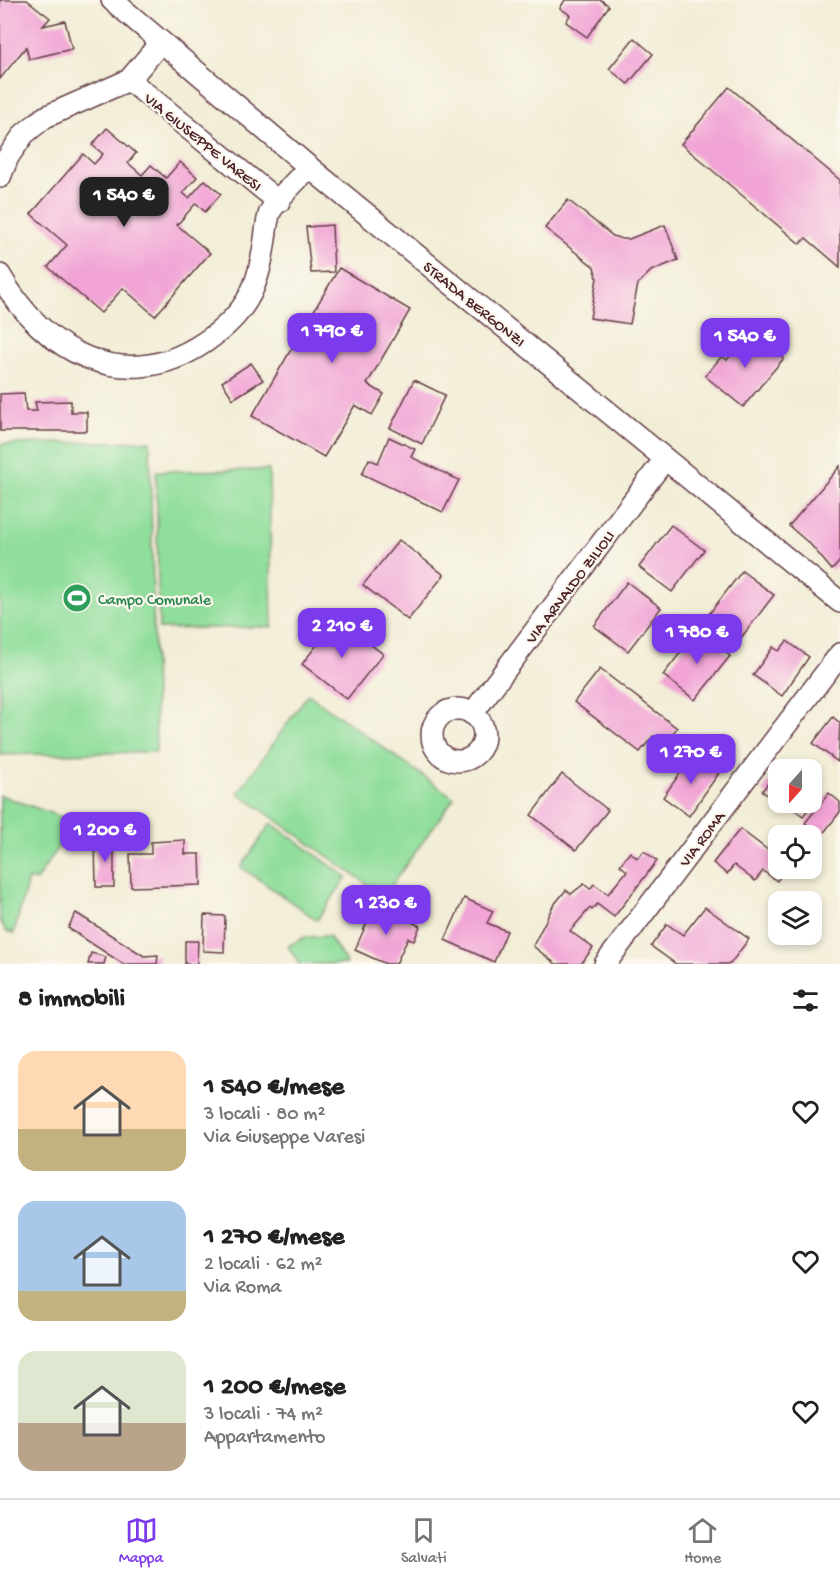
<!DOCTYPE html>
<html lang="it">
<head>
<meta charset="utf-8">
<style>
	body { margin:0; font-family:"Gochi Hand",sans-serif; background:#f6f6f6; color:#222; height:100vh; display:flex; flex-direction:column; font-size:22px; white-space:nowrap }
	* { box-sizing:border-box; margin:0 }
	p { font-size:20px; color:#767676 }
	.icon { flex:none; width:33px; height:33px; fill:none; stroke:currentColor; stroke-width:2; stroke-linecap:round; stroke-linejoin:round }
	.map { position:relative; height:964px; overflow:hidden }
	.drawer { display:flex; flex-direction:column; background:#fff; flex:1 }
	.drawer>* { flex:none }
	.needle { width:39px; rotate:201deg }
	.buttons { position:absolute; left:768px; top:759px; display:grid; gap:12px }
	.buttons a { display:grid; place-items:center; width:54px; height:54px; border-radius:12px; background:#fff; box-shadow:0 3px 9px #0003; font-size:30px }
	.price { position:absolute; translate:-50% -51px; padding:0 14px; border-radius:12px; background:#7c3aed; color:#fff; font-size:20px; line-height:39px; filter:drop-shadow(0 2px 3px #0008) }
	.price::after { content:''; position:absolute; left:50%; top:36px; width:18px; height:14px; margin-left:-9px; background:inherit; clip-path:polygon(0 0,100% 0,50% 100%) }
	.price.on { background:#222; color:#fff }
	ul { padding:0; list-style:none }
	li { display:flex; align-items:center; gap:18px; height:150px; padding:0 18px }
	li span { display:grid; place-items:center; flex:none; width:168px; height:120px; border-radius:18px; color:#555 }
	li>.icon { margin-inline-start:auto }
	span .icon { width:72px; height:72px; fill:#fffc; stroke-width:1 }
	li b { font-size:26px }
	h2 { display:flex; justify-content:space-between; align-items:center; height:72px; padding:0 18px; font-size:26px }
	.tabs { display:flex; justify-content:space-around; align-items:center; height:84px; border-top:2px solid #e0e0e0; background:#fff; font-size:16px; color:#767676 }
	.tabs a { display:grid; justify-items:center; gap:3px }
	.tabs .on { color:#7c3aed }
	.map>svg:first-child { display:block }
</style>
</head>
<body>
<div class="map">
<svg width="840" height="964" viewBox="0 0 840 964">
	<rect width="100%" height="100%" fill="#fbf7ec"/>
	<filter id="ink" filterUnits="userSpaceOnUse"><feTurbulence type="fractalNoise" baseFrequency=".0167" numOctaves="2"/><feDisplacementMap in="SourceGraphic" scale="12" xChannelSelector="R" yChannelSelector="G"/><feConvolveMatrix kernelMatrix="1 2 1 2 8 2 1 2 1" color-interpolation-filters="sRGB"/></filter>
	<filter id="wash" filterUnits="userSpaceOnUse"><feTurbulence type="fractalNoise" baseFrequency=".008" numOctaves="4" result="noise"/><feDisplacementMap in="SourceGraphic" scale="24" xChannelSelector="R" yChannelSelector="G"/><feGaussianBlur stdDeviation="1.35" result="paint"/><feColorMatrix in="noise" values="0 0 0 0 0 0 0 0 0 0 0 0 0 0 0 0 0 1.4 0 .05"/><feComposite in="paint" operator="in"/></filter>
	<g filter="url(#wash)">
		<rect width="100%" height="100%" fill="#f2edd6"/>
		<g fill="#90de9c" stroke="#6d7e64" stroke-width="1.5">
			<path d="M 150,441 L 156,752 L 0,755 L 0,444 Z"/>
			<path d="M 269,470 L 272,627 L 159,629 L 156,471 Z"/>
			<path d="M 308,694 L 454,798 L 384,896 L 238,793 Z"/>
			<path d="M 0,795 L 75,822 L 36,881 L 28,879 L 14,933 L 6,931 L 0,920 Z"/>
			<path d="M 271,823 L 347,877 L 317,920 L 241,867 Z"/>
			<path d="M 329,936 L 347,964 L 299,964 L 288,946 L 305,937 Z"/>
		</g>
		<g id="blocks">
			<g fill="#f1a4d5">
				<path d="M 0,0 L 27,0 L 50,18 L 43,26 L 65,21 L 72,49 L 29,59 L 26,47 L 0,79 Z"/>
				<path d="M 565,0 L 601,0 L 609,6 L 587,37 L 566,22 L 570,15 L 560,8 Z"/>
				<path d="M 634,38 L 653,54 L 628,84 L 609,69 Z"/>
				<path d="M 729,87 L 840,180 L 840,267 L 806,238 L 800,244 L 681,144 Z"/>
				<path d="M 107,128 L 136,153 L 128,163 L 142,175 L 151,165 L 166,178 L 180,162 L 197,177 L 183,193 L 189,198 L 205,180 L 221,194 L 205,212 L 196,203 L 177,225 L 210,253 L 155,316 L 123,288 L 101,313 L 48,267 L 67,245 L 31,214 L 83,154 L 94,164 L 103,154 L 92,145 Z"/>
				<path d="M 568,200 L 613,236 L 622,239 L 629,239 L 665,225 L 678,260 L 651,271 L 638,284 L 630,324 L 590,318 L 597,278 L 594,267 L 545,228 Z"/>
				<path d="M 332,225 L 334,272 L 311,273 L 306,227 Z"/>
				<path d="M 339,268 L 410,310 L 367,384 L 384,394 L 372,415 L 355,405 L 324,457 L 252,416 Z"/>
				<path d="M 750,331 L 784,358 L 743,407 L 705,376 L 722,356 L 727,360 Z"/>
				<path d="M 251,363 L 263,380 L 233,399 L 222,382 Z"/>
				<path d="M 414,380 L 445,395 L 422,444 L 390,428 Z"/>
				<path d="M 24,393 L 26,411 L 37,411 L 35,402 L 71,401 L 71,412 L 87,412 L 87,431 L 0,431 L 0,394 Z"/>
				<path d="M 389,437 L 415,449 L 411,457 L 459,480 L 443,512 L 362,474 L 369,459 L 378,463 Z"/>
				<path d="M 840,466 L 840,561 L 832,570 L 811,545 L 789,526 Z"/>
				<path d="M 671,525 L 704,550 L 672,592 L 639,567 Z"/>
				<path d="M 399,540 L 444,575 L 408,620 L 363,585 Z"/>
				<path d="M 742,571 L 774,595 L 741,638 L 709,614 Z"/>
				<path d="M 627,582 L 661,608 L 628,651 L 594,626 Z"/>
				<path d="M 337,619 L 383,654 L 347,699 L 302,664 Z"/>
				<path d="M 698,630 L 730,656 L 695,700 L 663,675 Z"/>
				<path d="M 787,641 L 809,657 L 782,696 L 753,675 L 773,647 L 779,651 Z"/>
				<path d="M 600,669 L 677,728 L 664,744 L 653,736 L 640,752 L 574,702 Z"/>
				<path d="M 833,717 L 840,723 L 838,762 L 813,743 Z"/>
				<path d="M 694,754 L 719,773 L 689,816 L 663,797 Z"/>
				<path d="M 781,766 L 787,770 L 778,770 L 778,803 L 762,791 Z"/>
				<path d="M 562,774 L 608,810 L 576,850 L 531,815 Z"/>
				<path d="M 812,793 L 817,798 L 803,816 L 784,802 L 812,802 Z"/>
				<path d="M 829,793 L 840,802 L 840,812 L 822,835 L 805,823 Z"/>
				<path d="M 740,829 L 773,854 L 778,847 L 778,868 L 787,868 L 777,881 L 763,871 L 755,881 L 734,865 L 727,874 L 713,863 Z"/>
				<path d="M 114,839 L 114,887 L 96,887 L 95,840 Z"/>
				<path d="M 185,840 L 185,854 L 200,854 L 201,885 L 131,887 L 130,854 L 151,854 L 151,842 Z"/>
				<path d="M 644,851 L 657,861 L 614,917 L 597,904 L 592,910 L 590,908 L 570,931 L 593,948 L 581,964 L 556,964 L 533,946 L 553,906 L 566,890 L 571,894 L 584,884 L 590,889 L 594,884 L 608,894 L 627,871 L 620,865 L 630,852 L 637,858 Z"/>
				<path d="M 464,898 L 493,911 L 487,923 L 507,931 L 494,962 L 445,940 Z"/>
				<path d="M 374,906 L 420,926 L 414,941 L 408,938 L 396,964 L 386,964 L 355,950 Z"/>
				<path d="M 705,907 L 749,939 L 730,964 L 676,964 L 651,946 L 667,924 L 683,935 Z"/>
				<path d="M 76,913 L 144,956 L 158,955 L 157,964 L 123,964 L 68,928 Z"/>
				<path d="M 204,915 L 225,916 L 224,952 L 203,951 Z"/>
				<path d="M 185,941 L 198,941 L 197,964 L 185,964 Z"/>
				<path d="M 91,953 L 106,957 L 104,964 L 88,964 Z"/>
			</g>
		</g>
	</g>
	<g filter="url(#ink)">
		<use href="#blocks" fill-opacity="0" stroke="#633e45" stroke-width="1.5"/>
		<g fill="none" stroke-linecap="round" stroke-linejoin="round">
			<g stroke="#633e45" stroke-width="24">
				<g id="street">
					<path d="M 112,0 L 309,167 L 840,602"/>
					<path d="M 129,80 L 279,202"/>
					<path d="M 0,177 L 8,157 L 24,134 L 45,117 L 129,80 L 161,42"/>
					<path d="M 0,275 C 43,352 124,397 205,342 C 221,331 237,317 247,300 C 258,282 262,260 265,239 C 266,231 267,220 270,212 C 279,196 297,181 309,167"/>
					<circle cx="458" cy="735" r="26"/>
					<path d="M 472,714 L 665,459"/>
					<path d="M 605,964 L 840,654"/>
				</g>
			</g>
			<use href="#street" stroke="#fff" stroke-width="21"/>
		</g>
	</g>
	<defs>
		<g id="stadium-disc" transform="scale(1.5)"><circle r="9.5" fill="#2e9e5b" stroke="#fbf7ec"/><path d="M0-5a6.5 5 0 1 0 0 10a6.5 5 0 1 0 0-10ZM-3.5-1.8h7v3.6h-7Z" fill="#fff"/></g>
	</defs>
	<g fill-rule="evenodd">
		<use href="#stadium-disc" x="77" y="598"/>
	</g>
	<g text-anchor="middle" stroke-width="4.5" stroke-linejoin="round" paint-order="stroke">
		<g font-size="16" fill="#4a1f2b" stroke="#fbf7ec">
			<text transform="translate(204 141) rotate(39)" y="6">VIA GIUSEPPE VARESI</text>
			<text transform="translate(475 303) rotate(39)" y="6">STRADA BERGONZI</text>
			<text transform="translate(569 586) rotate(-53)" y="6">VIA ARNALDO ZILIOLI</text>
			<text transform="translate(701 838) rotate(-53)" y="6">VIA ROMA</text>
		</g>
		<g font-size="16" fill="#27864d" stroke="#fbf7ec" text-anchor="start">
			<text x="98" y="604">Campo Comunale</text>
		</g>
	</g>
</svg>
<div class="buttons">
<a><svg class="needle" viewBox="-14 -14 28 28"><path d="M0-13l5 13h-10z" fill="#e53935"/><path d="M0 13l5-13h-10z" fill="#767676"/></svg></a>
<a><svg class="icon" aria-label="locate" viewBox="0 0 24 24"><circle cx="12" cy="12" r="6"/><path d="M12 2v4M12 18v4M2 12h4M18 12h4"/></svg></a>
<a><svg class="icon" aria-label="layers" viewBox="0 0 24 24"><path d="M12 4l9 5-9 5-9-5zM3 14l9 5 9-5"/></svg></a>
</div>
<b class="price on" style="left:124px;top:228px">1 540 €</b>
<b class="price" style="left:332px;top:364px">1 790 €</b>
<b class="price" style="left:745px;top:369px">1 540 €</b>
<b class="price" style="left:342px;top:659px">2 210 €</b>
<b class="price" style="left:697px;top:665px">1 780 €</b>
<b class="price" style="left:691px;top:785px">1 270 €</b>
<b class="price" style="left:105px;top:863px">1 200 €</b>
<b class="price" style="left:386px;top:936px">1 230 €</b>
</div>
<section class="drawer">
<h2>8 immobili<svg class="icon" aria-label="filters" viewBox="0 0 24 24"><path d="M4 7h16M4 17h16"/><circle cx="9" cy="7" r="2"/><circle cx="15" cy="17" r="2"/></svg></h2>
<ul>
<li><span style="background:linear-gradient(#ffd9b3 65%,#c2b280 0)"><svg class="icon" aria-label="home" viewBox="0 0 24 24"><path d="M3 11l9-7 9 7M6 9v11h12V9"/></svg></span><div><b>1 540 €/mese</b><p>3 locali · 80 m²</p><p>Via Giuseppe Varesi</p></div><svg class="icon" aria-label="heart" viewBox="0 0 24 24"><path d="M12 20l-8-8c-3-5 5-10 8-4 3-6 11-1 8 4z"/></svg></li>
<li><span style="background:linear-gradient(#a9c7e8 75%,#c2b280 0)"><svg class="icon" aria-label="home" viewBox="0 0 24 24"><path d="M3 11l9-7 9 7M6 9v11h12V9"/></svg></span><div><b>1 270 €/mese</b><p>2 locali · 62 m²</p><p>Via Roma</p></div><svg class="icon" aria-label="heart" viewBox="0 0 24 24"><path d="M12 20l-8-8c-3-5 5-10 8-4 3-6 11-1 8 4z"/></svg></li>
<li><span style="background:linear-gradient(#dfe7d0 60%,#b9a48a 0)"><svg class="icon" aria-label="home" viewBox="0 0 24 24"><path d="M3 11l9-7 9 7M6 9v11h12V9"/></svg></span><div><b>1 200 €/mese</b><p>3 locali · 74 m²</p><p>Appartamento</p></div><svg class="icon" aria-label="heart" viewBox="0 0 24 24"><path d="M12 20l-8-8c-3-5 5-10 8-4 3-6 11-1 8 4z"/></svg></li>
</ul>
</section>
<nav class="tabs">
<a class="on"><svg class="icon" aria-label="map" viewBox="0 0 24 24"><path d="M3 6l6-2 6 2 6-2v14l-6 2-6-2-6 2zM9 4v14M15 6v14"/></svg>Mappa</a>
<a><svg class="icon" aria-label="saved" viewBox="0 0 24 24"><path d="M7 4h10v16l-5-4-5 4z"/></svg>Salvati</a>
<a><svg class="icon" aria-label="home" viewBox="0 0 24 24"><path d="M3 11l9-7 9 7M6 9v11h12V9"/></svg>Home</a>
</nav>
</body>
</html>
